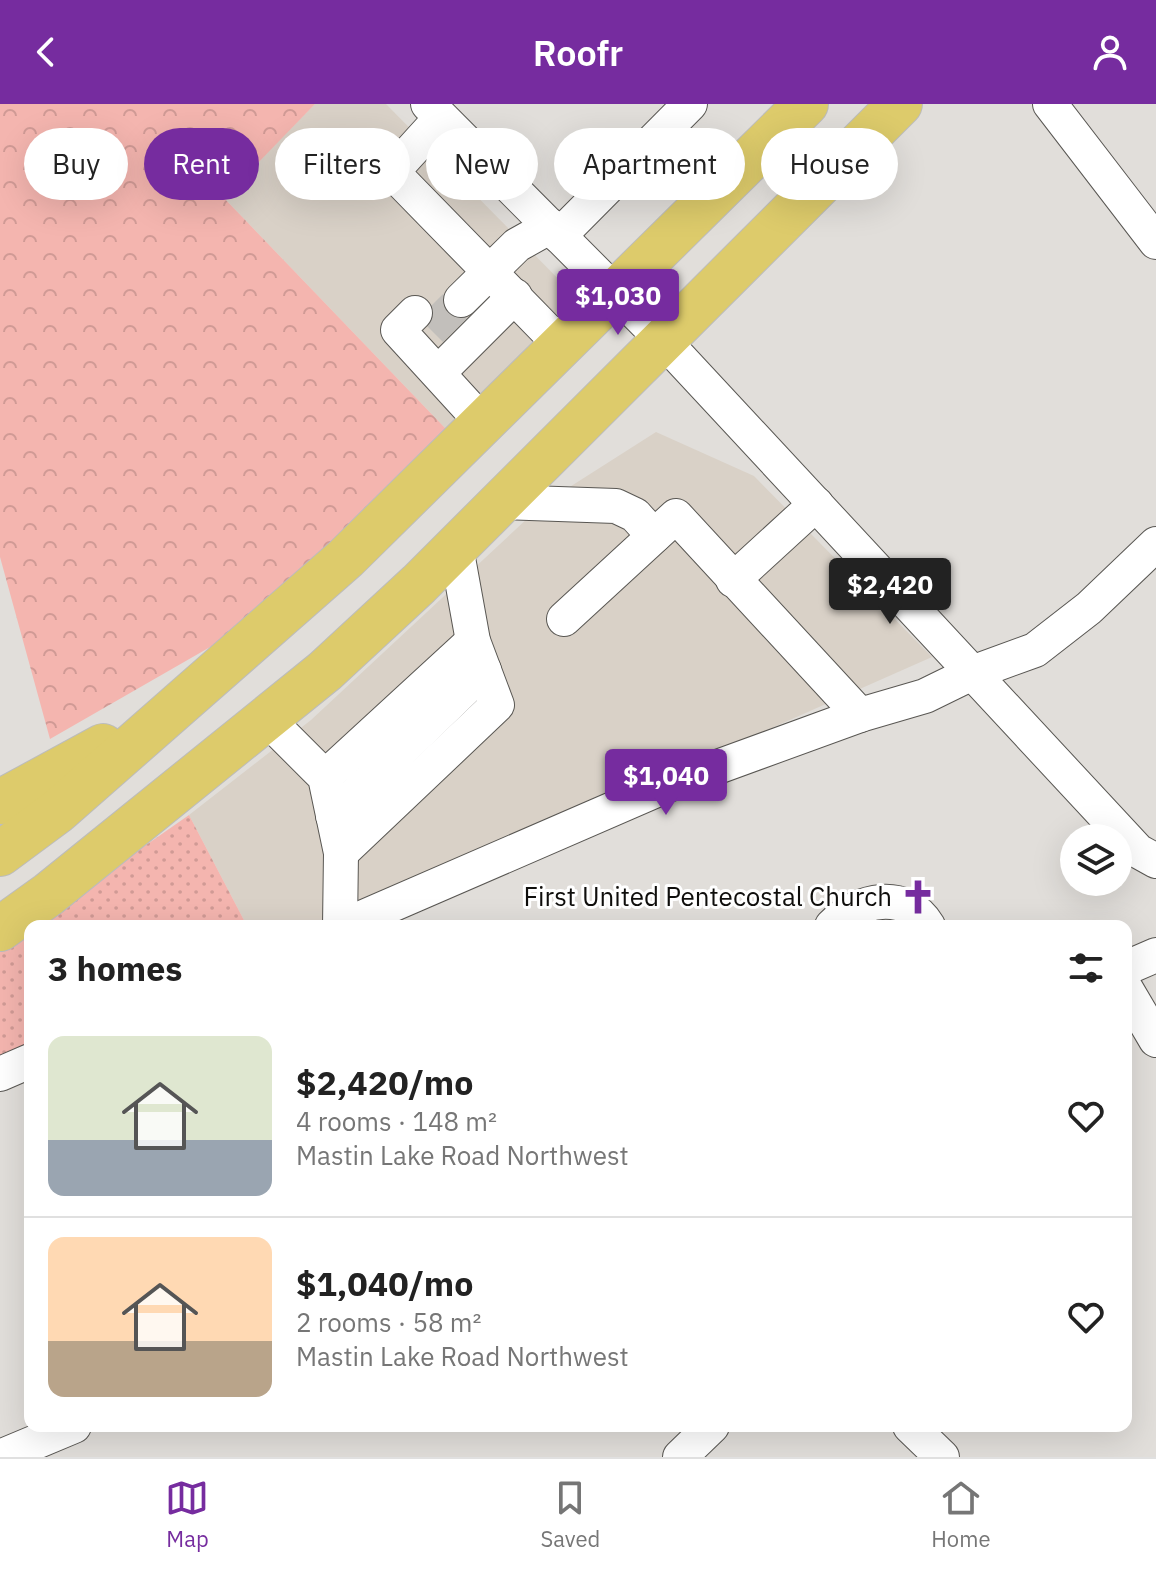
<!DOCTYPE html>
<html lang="en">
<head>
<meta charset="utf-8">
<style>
	body { margin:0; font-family:"IBM Plex Sans",sans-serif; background:#f2f2f2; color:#222; height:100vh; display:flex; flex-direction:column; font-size:30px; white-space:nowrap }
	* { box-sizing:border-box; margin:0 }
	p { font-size:26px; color:#767676 }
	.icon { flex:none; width:44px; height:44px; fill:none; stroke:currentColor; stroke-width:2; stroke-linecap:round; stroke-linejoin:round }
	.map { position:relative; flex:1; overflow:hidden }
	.sheet { position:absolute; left:24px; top:816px; width:1108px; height:512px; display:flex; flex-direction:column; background:#fff; border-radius:16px; box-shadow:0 8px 32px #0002 }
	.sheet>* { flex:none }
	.banner { position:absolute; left:24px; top:24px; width:1108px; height:72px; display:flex; gap:16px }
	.tools { position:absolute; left:1060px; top:720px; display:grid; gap:16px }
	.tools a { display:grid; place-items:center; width:72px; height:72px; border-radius:50%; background:#fff; box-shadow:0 8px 32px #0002; font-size:40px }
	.price { position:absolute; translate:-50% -68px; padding:0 18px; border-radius:8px; background:#762c9f; color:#fff; font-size:26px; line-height:52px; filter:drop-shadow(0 2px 4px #0008) }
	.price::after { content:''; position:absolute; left:50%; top:48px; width:24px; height:18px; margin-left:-12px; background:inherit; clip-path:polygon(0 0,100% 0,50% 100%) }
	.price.current { background:#222; color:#fff }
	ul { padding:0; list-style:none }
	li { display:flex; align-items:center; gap:24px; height:200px; padding:0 24px }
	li+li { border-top:2px solid #e0e0e0 }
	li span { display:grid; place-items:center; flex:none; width:224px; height:160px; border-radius:16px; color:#555 }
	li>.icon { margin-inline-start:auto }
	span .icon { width:96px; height:96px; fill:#fffc; stroke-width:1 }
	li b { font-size:34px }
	h2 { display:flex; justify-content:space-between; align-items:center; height:96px; padding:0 24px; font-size:34px }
	.pill { padding:0 28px; border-radius:36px; background:#fff; box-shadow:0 8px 32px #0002; font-size:28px; line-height:72px }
	.pill.current { background:#762c9f; color:#fff }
	header { display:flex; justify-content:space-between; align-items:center; height:104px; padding:0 24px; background:#762c9f; color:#fff; font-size:36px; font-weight:600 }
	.tabs { display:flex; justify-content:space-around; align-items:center; height:112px; border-top:2px solid #e0e0e0; background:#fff; font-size:22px; color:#767676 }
	.tabs a { display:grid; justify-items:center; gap:4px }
	.tabs .current { color:#762c9f }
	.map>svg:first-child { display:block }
</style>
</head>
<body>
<header><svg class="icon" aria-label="back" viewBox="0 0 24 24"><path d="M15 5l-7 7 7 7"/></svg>Roofr<svg class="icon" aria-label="person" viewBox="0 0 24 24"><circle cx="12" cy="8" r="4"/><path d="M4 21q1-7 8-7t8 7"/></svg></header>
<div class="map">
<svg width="1156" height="1353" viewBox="0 0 1156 1353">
	<defs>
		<pattern id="grass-dots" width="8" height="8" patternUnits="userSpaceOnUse" patternTransform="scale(2)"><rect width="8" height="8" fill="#f4b5af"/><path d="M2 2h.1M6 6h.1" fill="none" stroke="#d09a95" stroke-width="1.8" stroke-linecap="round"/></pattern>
		<pattern id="forest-crowns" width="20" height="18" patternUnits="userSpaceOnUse" patternTransform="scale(2)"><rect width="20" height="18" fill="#f4b5af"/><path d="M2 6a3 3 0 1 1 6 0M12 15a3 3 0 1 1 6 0" fill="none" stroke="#d09a95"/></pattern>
	</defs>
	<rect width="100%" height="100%" fill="#e1deda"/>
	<g fill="#d9d1c7">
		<path d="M 315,0 L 386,0 L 581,198 L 446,325 L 223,93 Z"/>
		<path d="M 656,328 L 754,372 L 932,553 L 325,822 L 247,822 L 189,711 L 311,616 L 543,400 Z"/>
	</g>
	<path fill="url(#grass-dots)" d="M 189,711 L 247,822 L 30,822 L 30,953 L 0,966 L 0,843 Z"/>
	<path fill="url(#forest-crowns)" d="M 0,0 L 315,0 L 224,94 L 446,325 L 245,523 L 50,635 L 0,453 Z"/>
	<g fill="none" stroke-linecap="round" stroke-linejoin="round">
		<path stroke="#c2bfbb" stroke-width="34" stroke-dasharray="34 17" stroke-linecap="butt" d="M 431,226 L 461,196"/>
		<g stroke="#595753" stroke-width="36">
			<g id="minor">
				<path d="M 428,0 L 663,236 L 1138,747 L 1156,757"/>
				<path d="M 1050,0 L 1156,138"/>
				<path d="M 441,14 L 392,68 L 561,241"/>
				<path d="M 559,132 L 690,0"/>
				<path d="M 461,196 L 517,141 L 551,122"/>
				<path d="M 415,209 L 398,226 L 483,319"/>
				<path d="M 438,269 L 515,192"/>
				<path d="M 501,398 L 616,402 L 635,411 L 654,432"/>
				<path d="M 733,476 L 816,400"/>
				<path d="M 564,515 L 676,412 L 860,611"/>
				<path d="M 268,616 L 325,673 L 341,749 L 340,822"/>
				<path d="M 325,673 L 473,537"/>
				<path d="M 333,712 L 484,566"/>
				<path d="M 341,749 L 497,601 L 473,537 L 456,443"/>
				<path d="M 343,822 L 668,681 L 860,611 L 925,592 L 972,569 L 1035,546 L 1089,504 L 1156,440"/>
				<path d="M 832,822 C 858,795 906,785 928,822"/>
				<path d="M 1126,864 L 1156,851"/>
				<path d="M 1126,885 L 1156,936"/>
				<path d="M 0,970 L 30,957"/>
				<path d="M 910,1322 L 942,1353"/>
				<path d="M 0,1353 L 74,1322"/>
				<path d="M 680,1353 L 712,1322"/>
			</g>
		</g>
		<g stroke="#bcbcbb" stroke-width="46">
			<g id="highway">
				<path d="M 0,698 L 103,642"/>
				<path d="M 0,750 L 58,707 L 346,454 L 806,0"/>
				<path d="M 0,825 L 49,790 L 325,567 L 419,480 L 900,0"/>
			</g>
		</g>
		<use href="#minor" stroke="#fff" stroke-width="34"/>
		<use href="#highway" stroke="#ddcb6b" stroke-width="44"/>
	</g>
	<defs>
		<g id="church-bare" transform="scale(2.76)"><path d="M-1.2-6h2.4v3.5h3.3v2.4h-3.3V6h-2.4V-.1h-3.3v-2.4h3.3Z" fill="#762c9f" stroke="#fff" stroke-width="2.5" paint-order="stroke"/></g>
	</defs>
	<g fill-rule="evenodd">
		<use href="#church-bare" x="918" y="793"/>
	</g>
	<g text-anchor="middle" stroke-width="6" stroke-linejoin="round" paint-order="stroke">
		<g font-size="26" fill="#0f0e0c" stroke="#fff" text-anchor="end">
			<text x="892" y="802">First United Pentecostal Church</text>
		</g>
	</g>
</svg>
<div class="tools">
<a><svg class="icon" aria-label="layers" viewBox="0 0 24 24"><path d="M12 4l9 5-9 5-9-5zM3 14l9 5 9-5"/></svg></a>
</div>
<b class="price" style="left:618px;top:233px">$1,030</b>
<b class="price current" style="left:890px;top:522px">$2,420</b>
<b class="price" style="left:666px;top:713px">$1,040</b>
<div class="banner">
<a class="pill">Buy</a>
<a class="pill current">Rent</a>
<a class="pill">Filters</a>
<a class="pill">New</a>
<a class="pill">Apartment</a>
<a class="pill">House</a>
</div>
<section class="sheet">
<h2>3 homes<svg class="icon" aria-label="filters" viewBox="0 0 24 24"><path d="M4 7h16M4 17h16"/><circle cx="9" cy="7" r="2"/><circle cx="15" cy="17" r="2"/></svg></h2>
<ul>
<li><span style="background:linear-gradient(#dfe7d0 65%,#9aa5b1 0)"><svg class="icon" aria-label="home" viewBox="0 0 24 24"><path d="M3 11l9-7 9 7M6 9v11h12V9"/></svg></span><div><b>$2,420/mo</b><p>4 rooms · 148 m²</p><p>Mastin Lake Road Northwest</p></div><svg class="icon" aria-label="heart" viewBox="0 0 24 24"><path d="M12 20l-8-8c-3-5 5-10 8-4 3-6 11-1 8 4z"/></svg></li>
<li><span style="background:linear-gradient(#ffd9b3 65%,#b9a48a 0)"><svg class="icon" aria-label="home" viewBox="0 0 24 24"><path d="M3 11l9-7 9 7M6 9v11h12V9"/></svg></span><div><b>$1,040/mo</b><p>2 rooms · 58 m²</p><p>Mastin Lake Road Northwest</p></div><svg class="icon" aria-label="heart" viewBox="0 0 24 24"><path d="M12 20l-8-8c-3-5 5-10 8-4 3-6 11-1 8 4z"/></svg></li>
</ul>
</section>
</div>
<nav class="tabs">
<a class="current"><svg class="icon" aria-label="map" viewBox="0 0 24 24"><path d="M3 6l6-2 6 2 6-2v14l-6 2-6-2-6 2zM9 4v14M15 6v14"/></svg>Map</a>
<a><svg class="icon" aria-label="saved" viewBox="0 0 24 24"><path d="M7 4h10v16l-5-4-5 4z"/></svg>Saved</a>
<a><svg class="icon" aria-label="home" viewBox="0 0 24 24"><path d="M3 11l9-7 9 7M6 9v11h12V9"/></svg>Home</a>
</nav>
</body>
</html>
